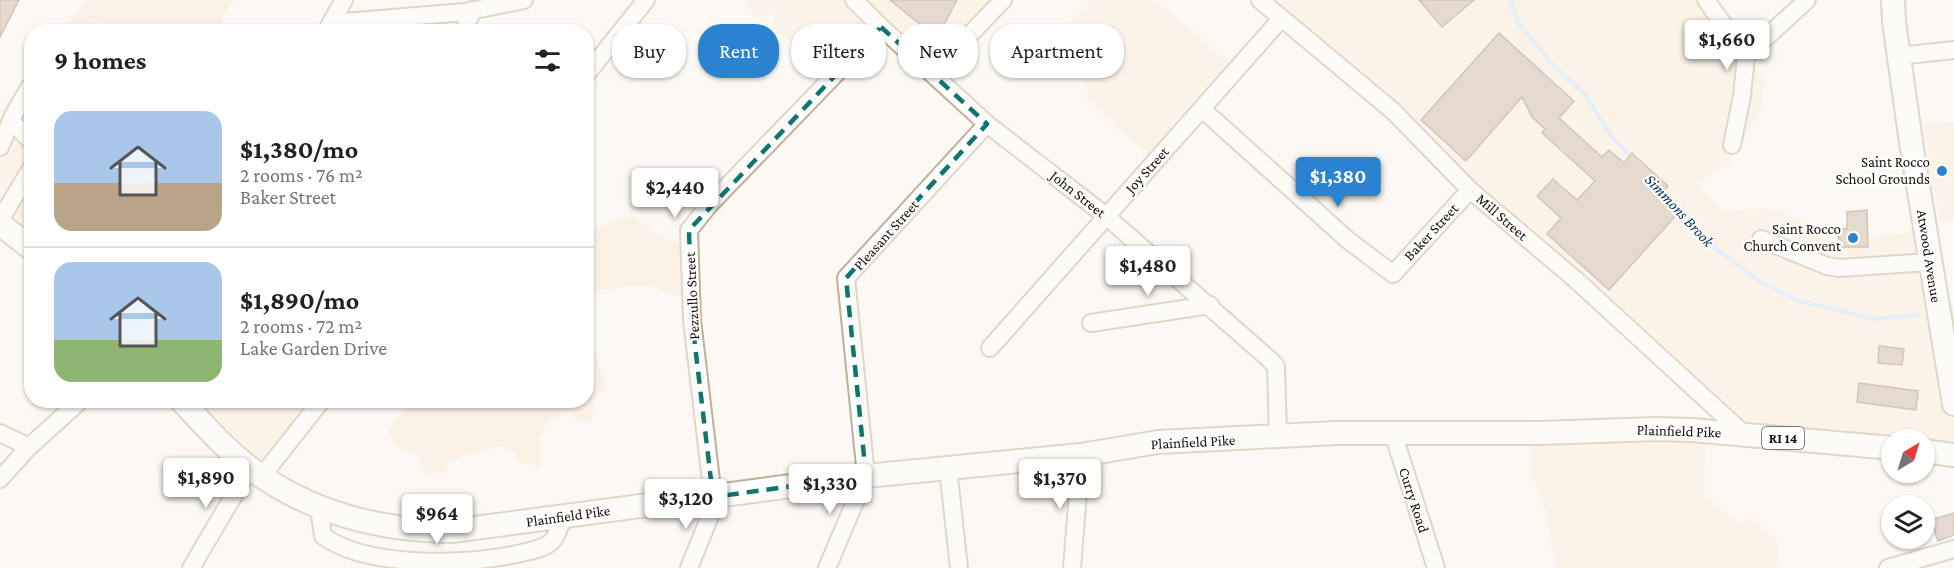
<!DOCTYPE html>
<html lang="en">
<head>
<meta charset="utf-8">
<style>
	body { margin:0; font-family:"Crimson Pro",serif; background:#f6f6f6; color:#202124; height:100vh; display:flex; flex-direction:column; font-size:22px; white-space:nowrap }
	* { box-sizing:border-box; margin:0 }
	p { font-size:20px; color:#757577 }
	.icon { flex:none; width:33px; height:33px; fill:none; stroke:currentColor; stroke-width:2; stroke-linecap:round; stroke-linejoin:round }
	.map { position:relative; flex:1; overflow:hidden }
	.drawer { position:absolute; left:24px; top:24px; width:570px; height:384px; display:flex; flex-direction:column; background:#fff; border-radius:24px; box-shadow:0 2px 4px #0004 }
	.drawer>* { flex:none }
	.hud { position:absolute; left:612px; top:24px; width:570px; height:54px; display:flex; gap:12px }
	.needle { width:39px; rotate:38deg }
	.fabs { position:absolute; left:1881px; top:429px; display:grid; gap:12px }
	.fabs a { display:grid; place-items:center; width:54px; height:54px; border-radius:50%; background:#fff; box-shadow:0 2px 4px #0004; font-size:30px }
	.price { position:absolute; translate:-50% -51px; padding:0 14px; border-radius:6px; background:#fff; color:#222; font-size:20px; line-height:39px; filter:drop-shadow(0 2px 3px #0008) }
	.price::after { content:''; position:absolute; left:50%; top:36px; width:18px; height:14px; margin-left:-9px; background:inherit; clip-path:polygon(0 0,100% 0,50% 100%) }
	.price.selected { background:#2a82d0; color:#fff }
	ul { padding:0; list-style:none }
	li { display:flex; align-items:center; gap:18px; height:150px; padding:0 30px }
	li+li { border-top:2px solid #e0e0e0 }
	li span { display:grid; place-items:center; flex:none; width:168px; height:120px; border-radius:18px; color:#555 }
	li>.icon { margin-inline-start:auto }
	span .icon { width:72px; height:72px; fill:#fffc; stroke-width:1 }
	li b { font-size:26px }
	h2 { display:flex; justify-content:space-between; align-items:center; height:72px; padding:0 30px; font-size:26px }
	.pill { padding:0 21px; border-radius:24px; background:#fff; box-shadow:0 2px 4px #0004; font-size:21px; line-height:54px }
	.pill.selected { background:#2a82d0; color:#fff }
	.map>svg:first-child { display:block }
</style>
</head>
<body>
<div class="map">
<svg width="1954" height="568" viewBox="0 0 1954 568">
	<rect width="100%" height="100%" fill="#fcf8f3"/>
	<g fill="#fdeedb">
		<path d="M 745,0 L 1003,0 L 938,70 L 887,32 L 825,84 L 804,56 L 772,26 L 776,9 L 767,17 L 760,19 L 755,17 Z"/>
		<path d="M 1091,0 L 1156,0 L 1237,69 L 1154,160 L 1084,97 L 1089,88 L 1043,51 Z"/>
		<path d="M 1252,0 L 1712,0 L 1740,46 L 1766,82 L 1761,102 L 1766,104 L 1732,156 L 1729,166 L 1719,168 L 1700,183 L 1704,191 L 1723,211 L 1771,208 L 1816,228 L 1832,241 L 1843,244 L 1924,228 L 1940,308 L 1954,306 L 1954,453 L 1925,451 L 1924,440 L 1753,436 Z"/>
		<path d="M 91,19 L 116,25 L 122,31 L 63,32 L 65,28 Z"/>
		<path d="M 31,72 L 31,248 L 0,223 L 0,112 Z"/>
		<path d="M 1954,123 L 1954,219 L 1941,222 L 1921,124 Z"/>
		<path d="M 183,401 L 322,401 L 264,474 Z"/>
		<path d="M 1533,434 L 1705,440 L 1704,495 L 1740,524 L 1751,518 L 1777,539 L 1780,568 L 1556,568 L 1545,509 L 1530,471 Z"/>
	</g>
	<g fill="#f8e7d3">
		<path d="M 87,0 L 234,0 L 223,15 L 223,28 L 226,31 L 122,31 L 116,25 L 91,19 L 65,28 Z"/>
		<path d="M 632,215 L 659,237 L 688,246 L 690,300 L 652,286 L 625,286 L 596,291 L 587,301 L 587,230 L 596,229 Z"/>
		<path d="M 587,329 L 606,388 C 587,400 598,410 589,423 L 568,413 L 547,421 L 540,438 L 541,469 L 531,464 L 521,464 L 516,453 L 501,446 L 450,459 L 444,472 L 425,473 L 418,455 L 397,447 L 388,432 L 403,412 L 404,401 L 586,400 Z"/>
	</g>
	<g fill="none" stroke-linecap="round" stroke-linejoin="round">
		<g stroke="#c9e2fc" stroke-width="4.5">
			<path d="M 1510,0 L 1519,24 L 1553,65 L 1585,94 L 1611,136 L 1634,160"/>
			<path d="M 1660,188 L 1716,249 L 1764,284 L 1797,300 L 1874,319 L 1918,315"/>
		</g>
	</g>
	<g fill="#cbb79f" stroke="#9d8a73" stroke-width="1.5">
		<path d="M 0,0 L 19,0 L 0,37 Z"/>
		<path d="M 890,0 L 957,0 L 937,38 Z"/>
		<path d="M 1419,0 L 1474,0 L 1442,27 Z"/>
		<path d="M 1499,33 L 1574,101 L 1559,118 L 1602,157 L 1609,150 L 1624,163 L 1632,153 L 1668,186 L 1660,195 L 1679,212 L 1609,290 L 1547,234 L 1561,218 L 1537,196 L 1553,179 L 1577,200 L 1595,181 L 1542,133 L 1545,129 L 1532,117 L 1522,97 L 1466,161 L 1421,120 Z"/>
		<path d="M 1867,210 L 1868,247 L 1839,247 L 1838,228 L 1847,229 L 1847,212 Z"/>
		<path d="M 1879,346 L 1904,349 L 1902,365 L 1878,363 Z"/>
		<path d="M 1859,383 L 1918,391 L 1916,410 L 1857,402 Z"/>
		<path d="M 1954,513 L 1954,535 L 1938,541 L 1931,520 Z"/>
	</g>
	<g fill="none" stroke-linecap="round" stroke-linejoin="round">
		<g stroke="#c2af97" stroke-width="20">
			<g id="minor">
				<path d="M 854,0 L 881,27 L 987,124 L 1106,216 L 1269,359 L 1276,366 L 1278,436"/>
				<path d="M 1260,0 L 1393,111 L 1470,190 L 1576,280 L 1745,435"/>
				<path d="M 1706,0 L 1746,56 L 1742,96 L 1732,145"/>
				<path d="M 331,23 L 465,12 L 524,0"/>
				<path d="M 328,28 L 344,0"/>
				<path d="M 463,32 L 473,10"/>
				<path d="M 1746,56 L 1807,0"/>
				<path d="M 1899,56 L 1954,50"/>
				<path d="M 933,73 L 1003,0"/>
				<path d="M 586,75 L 646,0"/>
				<path d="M 1202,109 L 1349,241 L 1393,274 L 1470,190"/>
				<path d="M 11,121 L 32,142"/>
				<path d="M 0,147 L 14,114 L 29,88"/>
				<path d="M 0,220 L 32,167"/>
				<path d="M 1761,239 L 1827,266 L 1839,268 L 1930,262"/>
				<path d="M 1091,323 L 1210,305"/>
				<path d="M 990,348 L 1281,19"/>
				<path d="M 0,433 L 29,447"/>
				<path d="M 1393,433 L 1436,568"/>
				<path d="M 948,468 L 959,568"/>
				<path d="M 262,476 L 322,400"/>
				<path d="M 0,479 L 29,447 L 81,400"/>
				<path d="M 319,507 L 323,536 C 367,568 464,565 517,554 C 528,551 542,550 551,542 C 557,537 560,525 563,517"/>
				<path d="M 191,568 L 250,468"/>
				<path d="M 689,568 L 714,506 L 692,320 L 689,230 L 710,204 L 881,27"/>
				<path d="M 827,568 L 866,476 L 846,278 L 987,124"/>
				<path d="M 1072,568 L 1081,455"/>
				<path d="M 1888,568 L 1954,549"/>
			</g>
		</g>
		<g stroke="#c2af97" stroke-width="26">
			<g id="major">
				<path d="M 1893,0 L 1894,22 L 1912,149 L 1954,404"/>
				<path d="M 0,224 L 32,249"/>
				<path d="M 181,400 C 203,424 224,448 250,468 C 308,512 380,531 452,531 L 866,476 L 1081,455 L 1158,442 L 1337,433 L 1539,433 L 1656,429 L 1692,430 L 1892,448"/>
				<path d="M 1924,451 L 1954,455"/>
			</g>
		</g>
		<use href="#minor" stroke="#fff" stroke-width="16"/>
		<use href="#major" stroke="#fff" stroke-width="22"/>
	</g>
	<path d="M0 0H1954V568H0ZM 881,27 L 987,124 L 846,278 L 866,476 L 713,497 L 692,320 L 689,230 Z" fill="#fcf8f3" fill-opacity=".55" fill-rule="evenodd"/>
	<path fill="none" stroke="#0f766e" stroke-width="4.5" stroke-dasharray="12 8" stroke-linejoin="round" d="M 881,27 L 987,124 L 846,278 L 866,476 L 713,497 L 692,320 L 689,230 Z"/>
	<g fill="#2a82d0" stroke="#fff" stroke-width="2">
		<circle cx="1942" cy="171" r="6"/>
		<circle cx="1853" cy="238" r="6"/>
	</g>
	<g text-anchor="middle" stroke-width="4.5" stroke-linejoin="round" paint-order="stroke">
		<rect fill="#fff" stroke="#5c5751" stroke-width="1.5" x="1762" y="427" width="42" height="22" rx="4.5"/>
		<g font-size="14" font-weight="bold" fill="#160f07">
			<text x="1783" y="443">RI 14</text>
		</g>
		<g font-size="15" fill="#160f07" stroke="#fff" text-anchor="end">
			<text x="1930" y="167">Saint Rocco<tspan x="1930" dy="17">School Grounds</tspan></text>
			<text x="1841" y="234">Saint Rocco<tspan x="1841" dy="17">Church Convent</tspan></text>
		</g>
		<g font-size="15" fill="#160f07" stroke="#fff">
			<text transform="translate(1147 170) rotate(-48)" y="5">Joy Street</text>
			<text transform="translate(1078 194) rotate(38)" y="5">John Street</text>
			<text transform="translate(1502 217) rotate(41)" y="5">Mill Street</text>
			<text transform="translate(1431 232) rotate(-47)" y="5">Baker Street</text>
			<text transform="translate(886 235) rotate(-48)" y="5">Pleasant Street</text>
			<text transform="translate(1929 256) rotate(81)" y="5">Atwood Avenue</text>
			<text transform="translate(692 296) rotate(-93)" y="5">Pezzullo Street</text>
			<text transform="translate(1679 431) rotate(2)" y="5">Plainfield Pike</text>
			<text transform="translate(1193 442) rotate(-3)" y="5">Plainfield Pike</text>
			<text transform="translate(1414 500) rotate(72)" y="5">Curry Road</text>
			<text transform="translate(568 516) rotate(-8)" y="5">Plainfield Pike</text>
		</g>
		<g font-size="16" font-style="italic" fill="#002e55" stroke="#fff">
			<text transform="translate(1680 210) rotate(47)" y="6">Simmons Brook</text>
		</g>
	</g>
</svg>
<div class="fabs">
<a><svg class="needle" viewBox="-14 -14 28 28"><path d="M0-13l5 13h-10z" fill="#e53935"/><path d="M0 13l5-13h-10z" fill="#757577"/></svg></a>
<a><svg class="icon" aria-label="layers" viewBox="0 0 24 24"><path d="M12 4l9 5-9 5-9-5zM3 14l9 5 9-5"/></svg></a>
</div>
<b class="price" style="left:1727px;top:71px">$1,660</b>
<b class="price selected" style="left:1338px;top:208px">$1,380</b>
<b class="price" style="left:675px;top:219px">$2,440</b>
<b class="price" style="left:1148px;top:297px">$1,480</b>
<b class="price" style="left:206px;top:509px">$1,890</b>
<b class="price" style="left:1060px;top:510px">$1,370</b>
<b class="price" style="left:830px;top:515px">$1,330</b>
<b class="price" style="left:686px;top:530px">$3,120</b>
<b class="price" style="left:437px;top:545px">$964</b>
<div class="hud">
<a class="pill">Buy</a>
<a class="pill selected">Rent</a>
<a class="pill">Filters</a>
<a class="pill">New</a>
<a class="pill">Apartment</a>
</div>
<section class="drawer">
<h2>9 homes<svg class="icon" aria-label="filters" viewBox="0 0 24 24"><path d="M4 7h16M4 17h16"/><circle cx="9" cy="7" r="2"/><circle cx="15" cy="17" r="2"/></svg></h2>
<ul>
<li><span style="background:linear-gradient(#a9c7e8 60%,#b9a48a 0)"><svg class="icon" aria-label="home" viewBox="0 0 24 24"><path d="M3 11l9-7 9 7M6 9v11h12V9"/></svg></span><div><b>$1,380/mo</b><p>2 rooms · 76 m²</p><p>Baker Street</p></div></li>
<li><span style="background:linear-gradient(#a9c7e8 65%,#8fb573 0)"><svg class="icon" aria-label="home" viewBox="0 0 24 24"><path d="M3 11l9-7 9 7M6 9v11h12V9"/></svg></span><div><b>$1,890/mo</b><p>2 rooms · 72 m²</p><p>Lake Garden Drive</p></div></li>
</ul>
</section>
</div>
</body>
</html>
